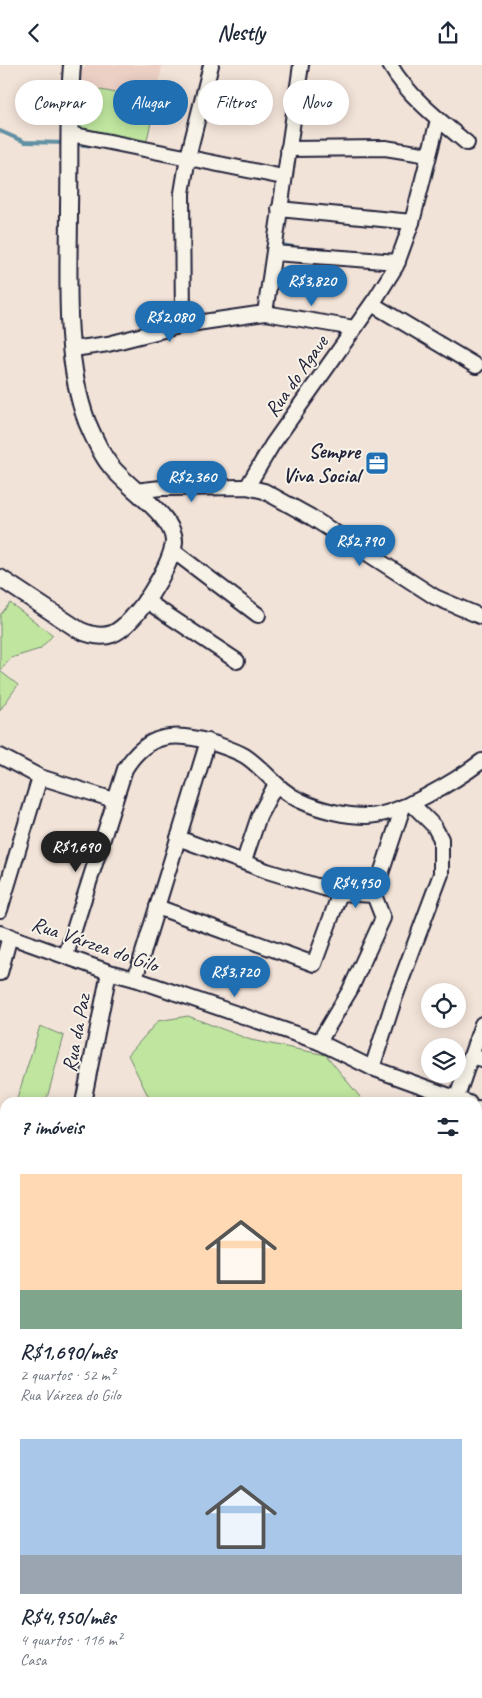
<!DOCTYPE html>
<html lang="pt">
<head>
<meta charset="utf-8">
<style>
	body { margin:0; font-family:Caveat,sans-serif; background:#f6f6f7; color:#1f2937; height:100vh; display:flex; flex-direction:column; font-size:19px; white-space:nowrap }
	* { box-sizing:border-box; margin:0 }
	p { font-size:16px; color:#747a83 }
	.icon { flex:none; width:28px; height:28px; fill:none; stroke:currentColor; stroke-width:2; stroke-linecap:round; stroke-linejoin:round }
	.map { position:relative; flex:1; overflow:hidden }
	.side { position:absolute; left:0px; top:1032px; width:482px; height:601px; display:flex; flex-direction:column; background:#fff; border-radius:15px 15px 0 0; box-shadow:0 2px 12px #0003 }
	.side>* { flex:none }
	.banner { position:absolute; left:15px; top:15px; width:452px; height:45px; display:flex; gap:10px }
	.buttons { position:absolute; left:421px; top:918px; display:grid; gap:10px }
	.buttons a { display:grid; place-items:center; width:45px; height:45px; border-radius:50%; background:#fff; box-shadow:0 2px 12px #0003; font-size:25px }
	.price { position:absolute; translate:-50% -42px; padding:0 11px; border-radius:18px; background:#1f6fb2; color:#fff; font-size:16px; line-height:32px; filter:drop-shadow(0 1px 2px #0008) }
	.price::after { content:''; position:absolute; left:50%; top:30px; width:15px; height:11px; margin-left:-8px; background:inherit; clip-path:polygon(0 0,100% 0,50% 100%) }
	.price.selected { background:#222; color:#fff }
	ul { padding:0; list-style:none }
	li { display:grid; align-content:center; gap:10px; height:265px; padding:0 20px }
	li span { display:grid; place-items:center; height:155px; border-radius:0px; color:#555 }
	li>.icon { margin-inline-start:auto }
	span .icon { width:90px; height:90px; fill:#fffc; stroke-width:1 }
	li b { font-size:21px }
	h2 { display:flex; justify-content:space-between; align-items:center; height:60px; padding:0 20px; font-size:21px }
	.tag { padding:0 18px; border-radius:22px; background:#fff; box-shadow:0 2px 12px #0003; font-size:18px; line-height:45px }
	.tag.selected { background:#1f6fb2; color:#fff }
	header { display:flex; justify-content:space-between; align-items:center; height:65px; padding:0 20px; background:#fff; font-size:22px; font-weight:700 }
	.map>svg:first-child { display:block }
</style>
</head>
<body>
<header><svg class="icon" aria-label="back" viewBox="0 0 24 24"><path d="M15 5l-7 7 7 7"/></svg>Nestly<svg class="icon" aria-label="share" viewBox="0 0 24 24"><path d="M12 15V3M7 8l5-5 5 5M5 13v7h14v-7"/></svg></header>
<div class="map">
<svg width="482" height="1633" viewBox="0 0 482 1633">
	<rect width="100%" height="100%" fill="#f2e3d8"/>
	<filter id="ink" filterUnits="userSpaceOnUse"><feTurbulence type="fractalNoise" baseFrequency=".02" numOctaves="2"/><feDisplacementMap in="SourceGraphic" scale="10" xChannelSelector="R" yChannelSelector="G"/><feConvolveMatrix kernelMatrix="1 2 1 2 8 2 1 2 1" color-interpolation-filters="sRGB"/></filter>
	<g filter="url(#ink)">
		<path fill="#ecd0c5" d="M 85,0 L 162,0 L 156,36 L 81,21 L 80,3 L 85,3 Z"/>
		<g fill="#bfe59f" stroke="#70846d">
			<path d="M 81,21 L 156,36 L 146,79 L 77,66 Z"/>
			<path d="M 10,538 L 53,570 L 40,584 L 11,593 L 0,606 L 18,620 L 0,645 L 0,550 Z"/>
			<path d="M 188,951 L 251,975 L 326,990 L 364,1037 L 151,1037 L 128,990 L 158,956 Z"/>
			<path d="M 40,961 L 64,971 L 46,1037 L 16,1037 Z"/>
			<path d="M 5,1072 L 5,1629 L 323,1629 L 329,1633 L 0,1633 L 0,1188 L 2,1188 C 0,1154 0,1104 5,1072 Z"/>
			<path d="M 478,1366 L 482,1369 L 482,1445 L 478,1445 Z"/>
		</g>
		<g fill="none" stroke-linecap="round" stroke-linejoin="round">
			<g stroke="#6190a3" stroke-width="4">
				<path d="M 0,66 L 25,77 L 66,78"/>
				<path d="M 73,79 L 96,81"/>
				<path d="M 283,180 L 302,184"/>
			</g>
			<g stroke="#22223b" stroke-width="18">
				<g id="minor">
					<path d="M 390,0 C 407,30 440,56 467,78"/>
					<path d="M 70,69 L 283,112"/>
					<path d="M 288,84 L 385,83 L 429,90"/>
					<path d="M 279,144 L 412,157"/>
					<path d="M 274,188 L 398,197"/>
					<path d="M 372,239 L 476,301"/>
					<path d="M 265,248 L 301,0"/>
					<path d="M 183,260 L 182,128 L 188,92 L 211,0"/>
					<path d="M 73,284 L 108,279 L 183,260 L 265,248 L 354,263"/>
					<path d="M 247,422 L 272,380 L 376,233 L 396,201 L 412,157 L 438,55"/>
					<path d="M 135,426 L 161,423 L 247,422 L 264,426 L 311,452 L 435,532 L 482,552"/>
					<path d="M 172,485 L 258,550"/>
					<path d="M 145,535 L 237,596"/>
					<path d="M 0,691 L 40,712 L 114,735"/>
					<path d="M 178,773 L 267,806 L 340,828 L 374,830"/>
					<path d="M 244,796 L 259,751 L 276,719"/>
					<path d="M 157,842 L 314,899 L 340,828"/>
					<path d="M 0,845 L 40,712"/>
					<path d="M 0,868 L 109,907 L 135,914 L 319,977 L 372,1003 L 469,1038"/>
					<path d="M 66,890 L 125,704 C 147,668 175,666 213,678 C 224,682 235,685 245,691 C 265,704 278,726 301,736 C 320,745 345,751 367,751 C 398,751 457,715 482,696"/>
					<path d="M 0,908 L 10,871"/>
					<path d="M 135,914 L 208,676"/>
					<path d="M 319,977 L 350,925 L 383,853 L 374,830 L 403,742"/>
					<path d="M 471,991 L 482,959"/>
					<path d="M 372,1003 L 395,932 L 441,809 L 441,774 L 434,761 L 411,738"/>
					<path d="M 457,1032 L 471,991 L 482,994"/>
					<path d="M 83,1038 L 109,907"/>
					<path d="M 478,1044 L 482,1060"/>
					<path d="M 478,1222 L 482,1223"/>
					<path d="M 478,1291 L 482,1291"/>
					<path d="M 478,1524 L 482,1526"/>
					<path d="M 478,1578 L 482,1573"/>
					<path d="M 404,1629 L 410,1633"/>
					<path d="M 429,1633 L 433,1629"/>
				</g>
			</g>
			<g stroke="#22223b" stroke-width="20">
				<path id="tertiary" d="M 0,513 L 79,565 C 90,570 101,573 112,569 C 135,560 172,501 174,477 C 175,451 125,421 110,400 C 101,389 93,371 87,357 C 63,293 69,211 69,143 C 70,96 68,48 72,0"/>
			</g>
			<use href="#minor" stroke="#f7f3e8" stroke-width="14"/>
			<use href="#tertiary" stroke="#f7f3e8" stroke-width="16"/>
		</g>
	</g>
	<defs>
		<g id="office-square" transform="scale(1.25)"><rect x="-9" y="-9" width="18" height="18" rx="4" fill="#1f6fb2" stroke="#f7f3e8"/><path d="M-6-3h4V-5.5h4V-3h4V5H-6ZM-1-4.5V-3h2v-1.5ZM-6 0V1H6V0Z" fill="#fff"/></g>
	</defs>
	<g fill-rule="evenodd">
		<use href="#office-square" x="377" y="398"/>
	</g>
	<g text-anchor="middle" stroke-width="4" stroke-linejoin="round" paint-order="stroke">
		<g font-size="21" fill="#22223b" stroke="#f7f3e8">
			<text transform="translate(296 311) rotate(-55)" y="7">Rua do Agave</text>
			<text transform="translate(95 879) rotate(19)" y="7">Rua Várzea do Gilo</text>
			<text transform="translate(76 968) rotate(-79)" y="7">Rua da Paz</text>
		</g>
		<g font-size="21" font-weight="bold" fill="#22223b" stroke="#f7f3e8" text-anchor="end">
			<text x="360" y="393">Sempre<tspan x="360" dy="24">Viva Social</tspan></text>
		</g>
	</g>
</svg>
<div class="buttons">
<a><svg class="icon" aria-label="locate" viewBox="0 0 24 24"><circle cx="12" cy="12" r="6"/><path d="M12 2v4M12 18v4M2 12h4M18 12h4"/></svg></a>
<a><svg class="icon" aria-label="layers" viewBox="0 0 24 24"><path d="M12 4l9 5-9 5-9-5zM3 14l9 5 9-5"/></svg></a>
</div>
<b class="price" style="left:312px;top:242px">R$3,820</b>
<b class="price" style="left:170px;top:278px">R$2,080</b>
<b class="price" style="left:192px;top:438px">R$2,360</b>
<b class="price" style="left:360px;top:502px">R$2,790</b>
<b class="price selected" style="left:76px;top:808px">R$1,690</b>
<b class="price" style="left:356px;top:844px">R$4,950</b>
<b class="price" style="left:235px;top:933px">R$3,720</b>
<div class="banner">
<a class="tag">Comprar</a>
<a class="tag selected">Alugar</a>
<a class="tag">Filtros</a>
<a class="tag">Novo</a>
</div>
<section class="side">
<h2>7 imóveis<svg class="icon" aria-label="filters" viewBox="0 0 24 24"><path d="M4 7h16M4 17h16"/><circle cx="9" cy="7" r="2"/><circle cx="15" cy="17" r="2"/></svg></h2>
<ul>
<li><span style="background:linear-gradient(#ffd9b3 75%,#7fa58c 0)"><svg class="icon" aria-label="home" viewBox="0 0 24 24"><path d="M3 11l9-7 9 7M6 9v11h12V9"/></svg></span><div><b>R$1,690/mês</b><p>2 quartos · 52 m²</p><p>Rua Várzea do Gilo</p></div></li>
<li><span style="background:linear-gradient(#a9c7e8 75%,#9aa5b1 0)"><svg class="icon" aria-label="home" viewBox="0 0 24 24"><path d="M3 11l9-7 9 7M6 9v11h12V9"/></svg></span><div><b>R$4,950/mês</b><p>4 quartos · 116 m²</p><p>Casa</p></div></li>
</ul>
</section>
</div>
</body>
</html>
